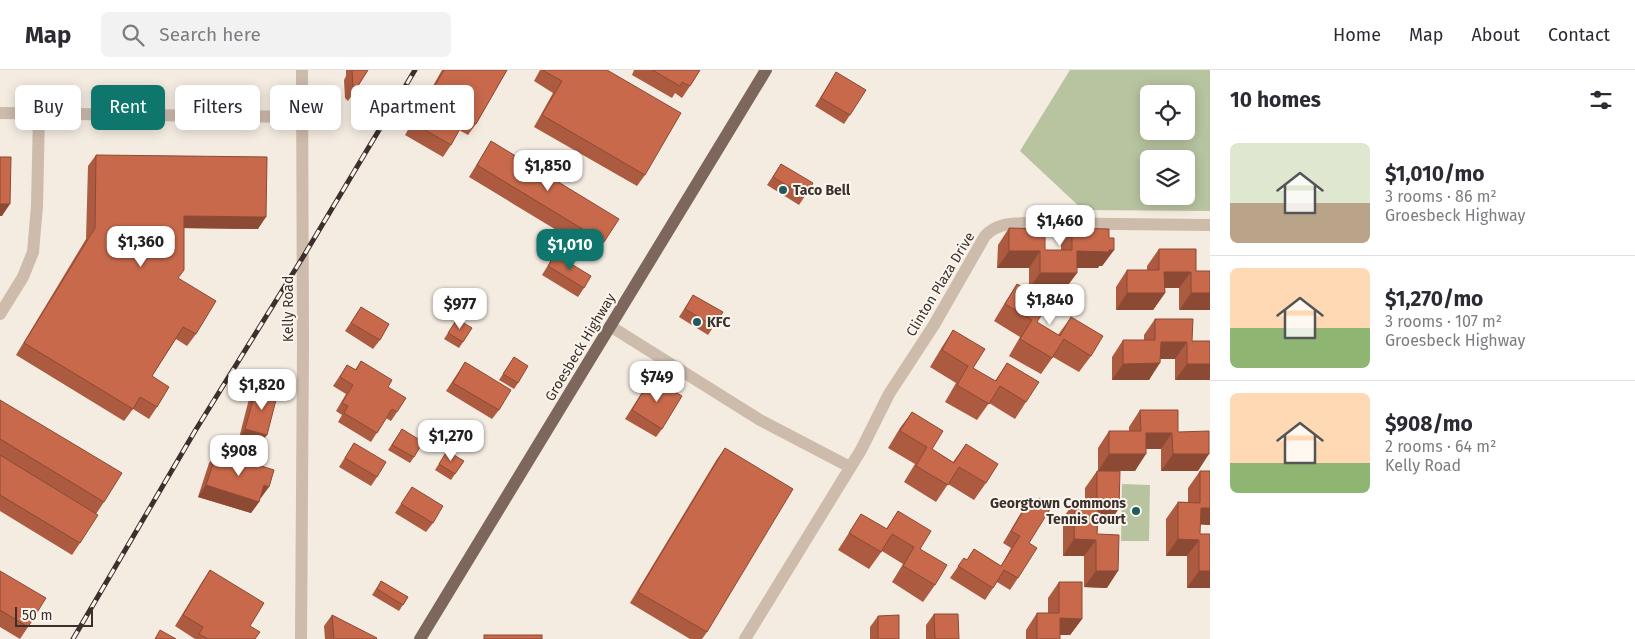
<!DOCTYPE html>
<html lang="en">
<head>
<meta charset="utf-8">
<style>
	body { margin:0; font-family:"Fira Sans",sans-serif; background:#f2f2f3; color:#2b2b33; height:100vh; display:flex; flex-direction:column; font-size:19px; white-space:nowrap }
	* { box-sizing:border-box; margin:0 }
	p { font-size:16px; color:#7c7c81 }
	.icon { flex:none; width:28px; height:28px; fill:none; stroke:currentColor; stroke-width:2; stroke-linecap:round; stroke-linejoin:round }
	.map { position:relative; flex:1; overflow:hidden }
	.sheet { display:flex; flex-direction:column; background:#fff; width:425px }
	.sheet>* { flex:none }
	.hud { position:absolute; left:15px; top:15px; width:475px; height:45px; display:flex; gap:10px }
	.controls { position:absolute; left:1140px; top:15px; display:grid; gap:10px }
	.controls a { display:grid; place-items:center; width:55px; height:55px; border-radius:8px; background:#fff; box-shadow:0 2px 12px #0003; font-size:25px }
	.scale { position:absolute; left:15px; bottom:12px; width:78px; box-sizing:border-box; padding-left:5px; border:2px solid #3b302b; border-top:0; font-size:14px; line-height:18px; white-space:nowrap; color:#3b302b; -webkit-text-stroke:4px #fbf5ee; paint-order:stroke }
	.price { position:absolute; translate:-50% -42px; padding:0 11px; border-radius:10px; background:#fff; color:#222; font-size:16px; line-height:32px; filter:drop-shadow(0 1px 2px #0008) }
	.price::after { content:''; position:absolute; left:50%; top:30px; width:15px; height:11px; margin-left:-8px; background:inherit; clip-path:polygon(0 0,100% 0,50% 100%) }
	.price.active { background:#0f766e; color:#fff }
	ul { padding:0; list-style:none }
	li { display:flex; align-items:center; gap:15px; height:125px; padding:0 20px }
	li+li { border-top:1px solid #e1e1e2 }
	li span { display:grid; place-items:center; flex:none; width:140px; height:100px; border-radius:8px; color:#555 }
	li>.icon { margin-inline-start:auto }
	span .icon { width:60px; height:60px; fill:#fffc; stroke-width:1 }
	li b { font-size:21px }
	h2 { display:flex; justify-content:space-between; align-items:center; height:60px; padding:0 20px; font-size:21px }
	.tag { padding:0 18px; border-radius:8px; background:#fff; box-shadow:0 2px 12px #0003; font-size:18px; line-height:45px }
	.tag.active { background:#0f766e; color:#fff }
	header { display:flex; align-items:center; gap:30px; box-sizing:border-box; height:70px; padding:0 25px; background:#fff; border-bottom:1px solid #e1e1e2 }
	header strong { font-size:24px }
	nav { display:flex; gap:28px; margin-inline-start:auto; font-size:18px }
	.search { width:350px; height:45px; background:#f2f2f3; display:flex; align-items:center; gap:12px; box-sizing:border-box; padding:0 18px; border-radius:8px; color:#7c7c81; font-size:19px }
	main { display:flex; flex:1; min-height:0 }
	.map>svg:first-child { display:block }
</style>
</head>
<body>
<header>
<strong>Map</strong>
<div class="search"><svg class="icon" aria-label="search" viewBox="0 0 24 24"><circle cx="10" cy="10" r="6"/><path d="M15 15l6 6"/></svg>Search here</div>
<nav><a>Home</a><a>Map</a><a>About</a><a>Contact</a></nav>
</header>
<main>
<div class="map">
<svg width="1210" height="569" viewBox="0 0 1210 569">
	<rect width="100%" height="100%" fill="#f4ebe1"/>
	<g fill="#b8c4a0" fill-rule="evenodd">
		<path d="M 1070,0 L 1210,0 L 1210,141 L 1083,140 L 1020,81 ZM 1149,24 L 1186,24 L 1186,61 L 1149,61 ZM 1149,89 L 1186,89 L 1186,126 L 1149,126 Z"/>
		<path d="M 1122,414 L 1150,415 L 1149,471 L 1121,471 Z"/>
	</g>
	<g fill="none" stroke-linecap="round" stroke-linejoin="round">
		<g stroke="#cdbbac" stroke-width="12">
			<path d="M 0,43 L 301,47"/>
			<path d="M 0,244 L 23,207 L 33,182 L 37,136 L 39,44"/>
			<path d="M 610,256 L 760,350 L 850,397"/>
			<path d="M 745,569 L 861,380 L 889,324 L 934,255 L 985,166 C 996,154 1008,154 1024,153 L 1210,155"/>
		</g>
		<path stroke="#cdbbac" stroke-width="12" d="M 301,569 L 303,275 L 302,0"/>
		<path stroke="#7d675c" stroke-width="12" d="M 420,569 L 766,0"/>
		<g stroke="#3b302b" stroke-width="5">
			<path id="rail" d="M 73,569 L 195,361 L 303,187 L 415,0"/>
		</g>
		<use href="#rail" stroke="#fbf5ee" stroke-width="3" stroke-dasharray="9" stroke-linecap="butt"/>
	</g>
	<g fill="#ac5a40">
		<path d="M 346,0 L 368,0 L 356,19 L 348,31 L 345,28 L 344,10 L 346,6 Z"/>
		<path d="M 442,0 L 507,0 L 476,54 L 468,65 L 459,60 L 451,75 L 443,87 L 405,65 Z"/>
		<path d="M 540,0 L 607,0 L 645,105 L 637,116 L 534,57 L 553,23 L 534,11 Z"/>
		<path d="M 634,0 L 700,0 L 690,16 L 682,28 L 675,23 L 672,28 L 632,5 Z"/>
		<path d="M 836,2 L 850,45 L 844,54 L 815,36 Z"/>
		<path d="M 491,71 L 604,172 L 596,184 L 469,107 Z"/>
		<path d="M 96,85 L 258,159 L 184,158 L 178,208 L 196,264 L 187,276 L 176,269 L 152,306 L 157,337 L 149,349 L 133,339 L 124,351 L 16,285 L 86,169 L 88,96 Z"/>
		<path d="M 781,94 L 805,126 L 799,135 L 767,115 Z"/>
		<path d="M 1009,158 L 1045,180 L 1061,180 L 1061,175 L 1072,158 L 1109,168 L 1114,180 L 1102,196 L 1099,196 L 1098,198 L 1077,198 L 1077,203 L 1065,219 L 1029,219 L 1029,198 L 997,198 L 998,175 Z"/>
		<path d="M 1159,179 L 1196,201 L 1210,201 L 1179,240 L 1179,218 L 1164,218 L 1165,223 L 1153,240 L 1116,240 L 1116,217 L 1127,200 L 1147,200 L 1147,196 Z"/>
		<path d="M 555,184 L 584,218 L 578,227 L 542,205 Z"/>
		<path d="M 1017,214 L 1037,252 L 1058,265 L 1071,247 L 1091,286 L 1079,302 L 1053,287 L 1041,304 L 1009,286 L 1020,267 L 994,251 L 1006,231 Z"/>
		<path d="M 693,225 L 714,256 L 708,265 L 679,247 Z"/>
		<path d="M 361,237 L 380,270 L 373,279 L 345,261 Z"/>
		<path d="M 457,249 L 463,272 L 459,278 L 444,269 Z"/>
		<path d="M 1155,249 L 1192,271 L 1210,271 L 1210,310 L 1175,310 L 1175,289 L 1160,289 L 1149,310 L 1112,310 L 1112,287 L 1123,270 L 1144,270 L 1144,265 Z"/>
		<path d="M 953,260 L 973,298 L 995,311 L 1007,293 L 1026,332 L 1015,349 L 989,333 L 977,350 L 945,332 L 956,313 L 930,297 L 942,277 Z"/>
		<path d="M 514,287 L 518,313 L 514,319 L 499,310 Z"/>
		<path d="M 361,291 L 388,317 L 397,342 L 391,351 L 386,348 L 371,372 L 338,352 L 342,345 L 336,341 L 346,324 L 333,316 L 347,295 L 355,300 Z"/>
		<path d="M 465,292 L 499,340 L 492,349 L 446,321 Z"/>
		<path d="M 651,308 L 662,359 L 656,367 L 625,349 Z"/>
		<path d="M 257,316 L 260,374 L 239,368 L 250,325 Z"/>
		<path d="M 0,330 L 104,432 L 96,444 L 80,473 L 72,485 L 0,441 Z"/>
		<path d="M 1140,340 L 1178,362 L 1198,401 L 1161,401 L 1161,379 L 1146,379 L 1135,401 L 1098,401 L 1098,378 L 1109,361 L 1129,361 L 1129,357 Z"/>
		<path d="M 912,342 L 932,379 L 953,392 L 966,374 L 986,413 L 974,430 L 948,414 L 936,432 L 904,412 L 915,394 L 888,378 L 900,358 Z"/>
		<path d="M 402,359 L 414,387 L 410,393 L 388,380 Z"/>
		<path d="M 354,373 L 377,407 L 371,416 L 339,397 Z"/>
		<path d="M 725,378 L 707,562 L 702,569 L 690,569 L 630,533 L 717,389 Z"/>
		<path d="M 447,381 L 455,404 L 451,410 L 435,400 Z"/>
		<path d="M 217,382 L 261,428 L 260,428 L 259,432 L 251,443 L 198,427 L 209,393 Z"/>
		<path d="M 1097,401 L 1119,438 L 1108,455 L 1098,455 L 1097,464 L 1107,518 L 1084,517 L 1084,486 L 1063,486 L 1063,448 L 1075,431 L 1085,431 L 1085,418 Z"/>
		<path d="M 1200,401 L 1210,455 L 1200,454 L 1200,464 L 1210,464 L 1210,518 L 1187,518 L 1187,486 L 1166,486 L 1166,449 L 1178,432 L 1188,432 L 1188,418 Z"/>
		<path d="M 412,417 L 433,453 L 426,462 L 395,443 Z"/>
		<path d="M 1030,430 L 1029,473 L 1018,508 L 1010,520 L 997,512 L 985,530 L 950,508 L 964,488 L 967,490 L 974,479 L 1001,496 L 1011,478 L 1003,473 L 1022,441 Z"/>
		<path d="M 898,441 L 920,479 L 935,515 L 923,532 L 892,512 L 903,494 L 882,481 L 869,499 L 838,480 L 861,444 L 886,459 Z"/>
		<path d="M 210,500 L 250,556 L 255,569 L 195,569 L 175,556 L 202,512 Z"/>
		<path d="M 0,501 L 28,557 L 20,569 L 0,557 Z"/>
		<path d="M 381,511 L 408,527 L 399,541 L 372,525 Z"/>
		<path d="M 1059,512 L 1082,549 L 1070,565 L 1060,565 L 1060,569 L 1026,569 L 1026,560 L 1037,543 L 1048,543 L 1048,528 Z"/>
		<path d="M 934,544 L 959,569 L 926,569 L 926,555 Z"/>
		<path d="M 332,545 L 376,569 L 325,569 L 324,556 Z"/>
		<path d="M 878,546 L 899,569 L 870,569 L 870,557 Z"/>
	</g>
	<g fill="#8c4a34">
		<path d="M 0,134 L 10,134 L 2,146 L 0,146 Z"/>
		<path d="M 184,146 L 266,147 L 258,159 L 176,158 Z"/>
		<path d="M 1114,180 L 1102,196 L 1099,196 L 1098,198 L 1066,198 L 1077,181 Z"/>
		<path d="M 1009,181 L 1040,181 L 1029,198 L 997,198 Z"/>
		<path d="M 1164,202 L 1191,202 L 1179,218 L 1153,218 Z"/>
		<path d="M 1040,203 L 1077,203 L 1065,219 L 1029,219 Z"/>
		<path d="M 1127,223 L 1165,223 L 1153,240 L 1116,240 Z"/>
		<path d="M 1191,223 L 1210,223 L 1210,240 L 1179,240 Z"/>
		<path d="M 1161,272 L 1187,272 L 1175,289 L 1149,289 Z"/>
		<path d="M 1160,293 L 1149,310 L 1112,310 L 1123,294 Z"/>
		<path d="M 1187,294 L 1210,294 L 1210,310 L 1175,310 Z"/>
		<path d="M 245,359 L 267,365 L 260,374 L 239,368 Z"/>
		<path d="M 1146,363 L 1172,363 L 1161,379 L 1135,379 Z"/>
		<path d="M 1109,384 L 1146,384 L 1135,401 L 1098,401 Z"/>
		<path d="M 1173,384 L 1209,384 L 1198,401 L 1161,401 Z"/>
		<path d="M 206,415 L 259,432 L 251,443 L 198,427 Z"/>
		<path d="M 264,415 L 269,417 L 261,428 L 256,427 Z"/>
		<path d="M 1098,438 L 1119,438 L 1108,455 L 1086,455 Z"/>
		<path d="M 1201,438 L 1210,438 L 1210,455 L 1189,454 Z"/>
		<path d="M 1074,469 L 1096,470 L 1084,486 L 1063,486 Z"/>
		<path d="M 1178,469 L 1199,470 L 1187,486 L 1166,486 Z"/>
		<path d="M 1096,501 L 1118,501 L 1107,518 L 1084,517 Z"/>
		<path d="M 1199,501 L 1210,501 L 1210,518 L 1187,518 Z"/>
		<path d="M 1060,548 L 1082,549 L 1070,565 L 1048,565 Z"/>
	</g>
	<g fill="#c8694b" stroke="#8c4a34">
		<path d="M 352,0 L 368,0 L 356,19 L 353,17 Z"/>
		<path d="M 444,0 L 507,0 L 476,54 L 466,48 L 451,75 L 413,53 Z"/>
		<path d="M 542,0 L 607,0 L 681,43 L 645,105 L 542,45 L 562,11 Z"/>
		<path d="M 652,0 L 700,0 L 690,16 L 682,12 L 680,16 Z"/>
		<path d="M 836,2 L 866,20 L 850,45 L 821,28 Z"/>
		<path d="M 491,71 L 619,149 L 604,172 L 477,95 Z"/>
		<path d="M 96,85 L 267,87 L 266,147 L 184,146 L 184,200 L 178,208 L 216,231 L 196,264 L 183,257 L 152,306 L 169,317 L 157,337 L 140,327 L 133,339 L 24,273 L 95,158 Z"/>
		<path d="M 0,87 L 11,87 L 10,134 L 0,134 Z"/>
		<path d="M 781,94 L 813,113 L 805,126 L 773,107 Z"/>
		<path d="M 1009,158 L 1045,159 L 1045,180 L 1072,180 L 1072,158 L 1109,159 L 1109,168 L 1114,168 L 1114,180 L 1109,180 L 1109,182 L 1077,181 L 1077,203 L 1040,203 L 1040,181 L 1009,181 Z"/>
		<path d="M 1159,179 L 1196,179 L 1196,201 L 1210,201 L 1210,223 L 1191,223 L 1191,202 L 1164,202 L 1165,223 L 1127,223 L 1127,200 L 1159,200 Z"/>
		<path d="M 555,184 L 591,206 L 584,218 L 548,196 Z"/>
		<path d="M 1017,214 L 1049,233 L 1037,252 L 1060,266 L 1071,247 L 1103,266 L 1091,286 L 1064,269 L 1052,288 L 1020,269 L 1032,250 L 1005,234 Z"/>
		<path d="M 693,225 L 723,242 L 714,256 L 685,239 Z"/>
		<path d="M 361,237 L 389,254 L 380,270 L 351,253 Z"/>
		<path d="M 457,249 L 472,258 L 463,272 L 448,263 Z"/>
		<path d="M 1155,249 L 1193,249 L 1192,271 L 1210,271 L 1210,294 L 1187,294 L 1187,272 L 1161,272 L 1160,293 L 1123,294 L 1123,270 L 1155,270 Z"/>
		<path d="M 953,260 L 985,279 L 973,298 L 992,309 L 996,311 L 1007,293 L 1039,312 L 1026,332 L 1000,316 L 989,334 L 957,315 L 968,296 L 942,280 Z"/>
		<path d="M 514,287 L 528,296 L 518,313 L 503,304 Z"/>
		<path d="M 361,291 L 392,310 L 388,317 L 406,328 L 397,342 L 392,339 L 377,363 L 344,343 L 348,336 L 342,333 L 353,315 L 340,307 L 347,295 L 356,300 Z"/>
		<path d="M 465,292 L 511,320 L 499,340 L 453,313 Z"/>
		<path d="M 651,308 L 682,326 L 662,359 L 632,340 Z"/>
		<path d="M 257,316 L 278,322 L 267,365 L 245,359 Z"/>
		<path d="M 0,330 L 122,403 L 104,432 L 0,369 Z"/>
		<path d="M 1140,340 L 1178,340 L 1178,362 L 1209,361 L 1209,384 L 1173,384 L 1172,363 L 1146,363 L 1146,384 L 1109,384 L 1109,361 L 1141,361 Z"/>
		<path d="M 912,342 L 943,361 L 932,379 L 954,393 L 966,374 L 998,394 L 986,413 L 959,397 L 948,415 L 916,396 L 927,377 L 900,361 Z"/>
		<path d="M 402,359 L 423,372 L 414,387 L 392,375 Z"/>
		<path d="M 354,373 L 386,392 L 377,407 L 345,388 Z"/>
		<path d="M 725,378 L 793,419 L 707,562 L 638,522 Z"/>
		<path d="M 447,381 L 464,391 L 455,404 L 439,394 Z"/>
		<path d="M 217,382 L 274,400 L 269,417 L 264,415 L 259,432 L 206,415 Z"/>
		<path d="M 0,385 L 98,445 L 80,473 L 0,425 Z"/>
		<path d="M 1097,401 L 1120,401 L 1119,438 L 1098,438 L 1097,464 L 1119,465 L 1118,501 L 1096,501 L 1096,470 L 1074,469 L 1075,431 L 1097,431 Z"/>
		<path d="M 1200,401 L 1210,401 L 1210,438 L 1201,438 L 1200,464 L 1210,464 L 1210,501 L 1199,501 L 1199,470 L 1178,469 L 1178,432 L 1200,433 Z"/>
		<path d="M 412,417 L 443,436 L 433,453 L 401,434 Z"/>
		<path d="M 1039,428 L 1052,436 L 1029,473 L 1037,478 L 1018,508 L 1004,500 L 993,518 L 958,496 L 964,488 L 967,490 L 974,479 L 1001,496 L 1020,466 L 1011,461 L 1030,430 L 1036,433 Z"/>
		<path d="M 898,441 L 931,461 L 920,479 L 947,495 L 935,515 L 903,496 L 914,477 L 892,464 L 881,482 L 849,463 L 861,444 L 887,459 Z"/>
		<path d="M 210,500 L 264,533 L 250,556 L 260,562 L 255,569 L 208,569 L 199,564 L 203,557 L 183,545 Z"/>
		<path d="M 0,501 L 46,528 L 28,557 L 0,540 Z"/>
		<path d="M 381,511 L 408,527 L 403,535 L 377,519 Z"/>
		<path d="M 1059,512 L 1082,512 L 1082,549 L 1060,548 L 1060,569 L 1037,569 L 1037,543 L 1059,543 Z"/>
		<path d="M 934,544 L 958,544 L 959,569 L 935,569 Z"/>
		<path d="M 332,545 L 377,568 L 376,569 L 334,569 Z"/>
		<path d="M 899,545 L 899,569 L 878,569 L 878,546 Z"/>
		<path d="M 160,560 L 176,569 L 155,569 Z"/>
		<rect x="484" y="565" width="58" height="4"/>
	</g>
	<g fill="#1f5a5e" stroke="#fbf5ee" stroke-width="2">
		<circle cx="783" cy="120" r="5"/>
		<circle cx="697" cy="252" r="5"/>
		<circle cx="1136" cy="441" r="5"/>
	</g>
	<g text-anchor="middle" stroke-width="4" stroke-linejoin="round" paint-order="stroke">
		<g font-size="14" font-weight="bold" fill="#3b302b" stroke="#fbf5ee" text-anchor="start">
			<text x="793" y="125">Taco Bell</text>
			<text x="707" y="257">KFC</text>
			<text x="1126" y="438" text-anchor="end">Georgtown Commons<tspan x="1126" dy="16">Tennis Court</tspan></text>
		</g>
		<g font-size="14" fill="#3b302b" stroke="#fbf5ee">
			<text transform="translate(940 214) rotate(-59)" y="5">Clinton Plaza Drive</text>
			<text transform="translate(288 239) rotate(-90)" y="5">Kelly Road</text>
			<text transform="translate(580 277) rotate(-59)" y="5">Groesbeck Highway</text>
		</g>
	</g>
</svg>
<div class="controls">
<a><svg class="icon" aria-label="locate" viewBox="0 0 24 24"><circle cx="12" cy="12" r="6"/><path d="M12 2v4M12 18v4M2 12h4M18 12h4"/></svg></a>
<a><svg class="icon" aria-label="layers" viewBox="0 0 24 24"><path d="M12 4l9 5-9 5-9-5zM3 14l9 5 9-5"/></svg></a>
</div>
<div class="scale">50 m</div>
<b class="price" style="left:548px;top:122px">$1,850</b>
<b class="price" style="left:1060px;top:177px">$1,460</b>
<b class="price" style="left:141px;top:198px">$1,360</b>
<b class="price active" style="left:570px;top:201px">$1,010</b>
<b class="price" style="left:1050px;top:256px">$1,840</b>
<b class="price" style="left:460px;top:260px">$977</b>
<b class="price" style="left:657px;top:333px">$749</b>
<b class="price" style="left:262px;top:341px">$1,820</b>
<b class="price" style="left:451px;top:392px">$1,270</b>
<b class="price" style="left:239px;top:407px">$908</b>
<div class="hud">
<a class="tag">Buy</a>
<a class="tag active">Rent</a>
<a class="tag">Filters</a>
<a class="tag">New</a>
<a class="tag">Apartment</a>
</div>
</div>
<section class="sheet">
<h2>10 homes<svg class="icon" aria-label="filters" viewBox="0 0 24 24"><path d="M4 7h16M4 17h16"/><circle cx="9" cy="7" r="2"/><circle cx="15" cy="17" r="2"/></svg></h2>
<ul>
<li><span style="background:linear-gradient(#dfe7d0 60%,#b9a48a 0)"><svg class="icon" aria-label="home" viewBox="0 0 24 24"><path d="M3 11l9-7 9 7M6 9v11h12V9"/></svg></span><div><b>$1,010/mo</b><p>3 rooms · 86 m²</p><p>Groesbeck Highway</p></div></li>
<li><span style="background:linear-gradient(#ffd9b3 60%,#8fb573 0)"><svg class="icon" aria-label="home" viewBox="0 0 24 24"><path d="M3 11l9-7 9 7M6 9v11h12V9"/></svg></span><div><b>$1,270/mo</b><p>3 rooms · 107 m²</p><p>Groesbeck Highway</p></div></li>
<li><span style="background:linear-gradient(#ffd9b3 70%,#8fb573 0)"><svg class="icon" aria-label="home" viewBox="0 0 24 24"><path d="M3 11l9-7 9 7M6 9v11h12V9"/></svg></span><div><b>$908/mo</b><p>2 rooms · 64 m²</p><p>Kelly Road</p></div></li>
</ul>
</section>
</main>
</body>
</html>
